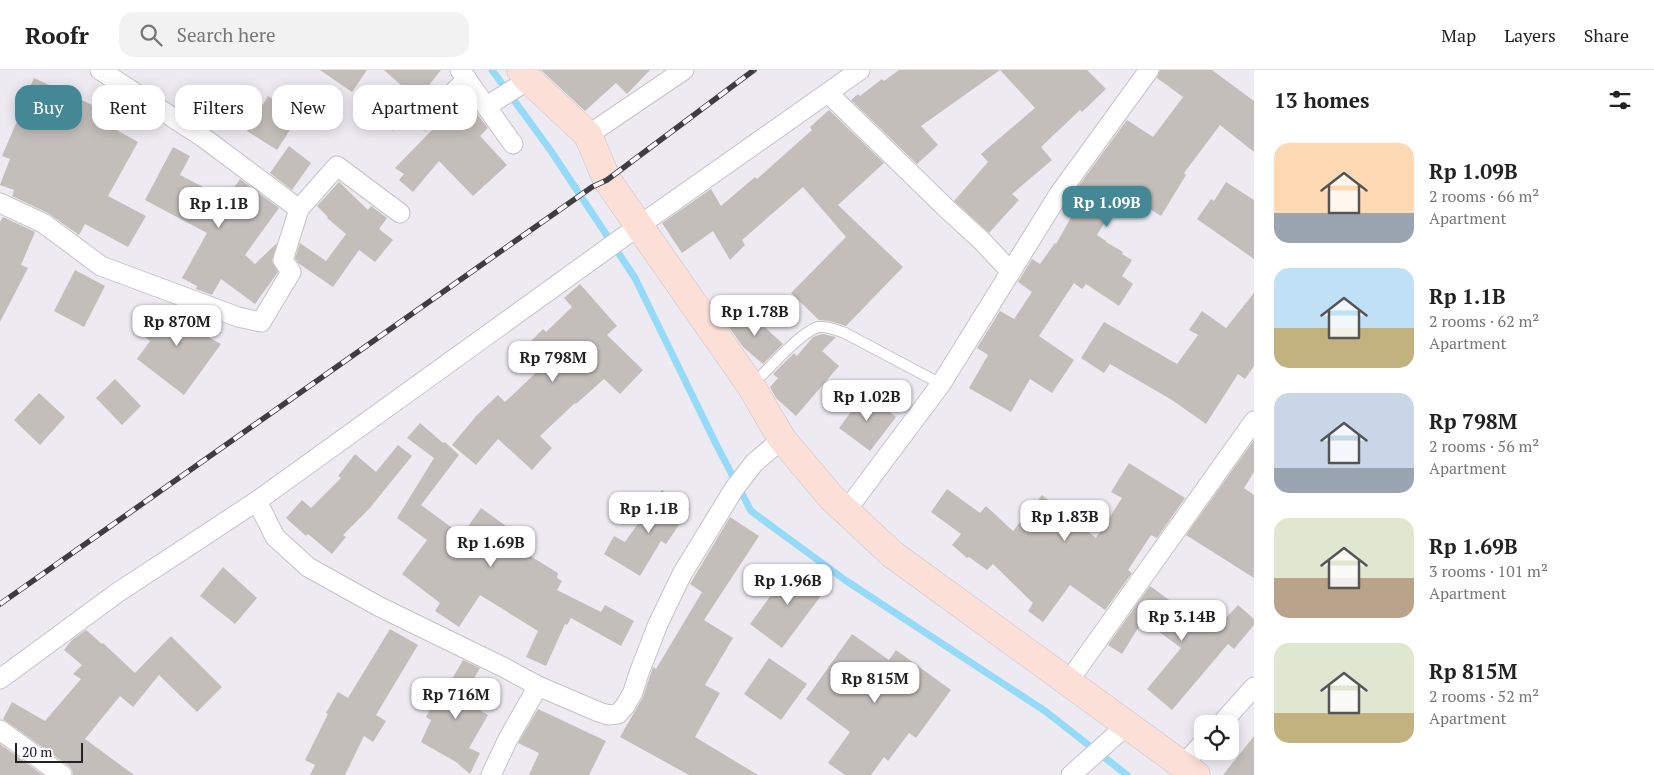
<!DOCTYPE html>
<html lang="en">
<head>
<meta charset="utf-8">
<style>
	body { margin:0; font-family:"PT Serif",serif; background:#f2f2f2; color:#222; height:100vh; display:flex; flex-direction:column; font-size:19px; white-space:nowrap }
	* { box-sizing:border-box; margin:0 }
	p { font-size:16px; color:#767676 }
	.icon { flex:none; width:28px; height:28px; fill:none; stroke:currentColor; stroke-width:2; stroke-linecap:round; stroke-linejoin:round }
	.map { position:relative; flex:1; overflow:hidden }
	.details { display:flex; flex-direction:column; background:#fff; width:400px }
	.details>* { flex:none }
	.hud { position:absolute; left:15px; top:15px; width:475px; height:45px; display:flex; gap:10px }
	.controls { position:absolute; left:1194px; top:645px; display:grid; gap:10px }
	.controls a { display:grid; place-items:center; width:45px; height:45px; border-radius:10px; background:#fff; box-shadow:0 2px 12px #0003; font-size:25px }
	.scale { position:absolute; left:15px; bottom:12px; width:68px; box-sizing:border-box; padding-left:5px; border:2px solid #222123; border-top:0; font-size:14px; line-height:18px; white-space:nowrap; color:#222123; -webkit-text-stroke:4px #fbf8fe; paint-order:stroke }
	.price { position:absolute; translate:-50% -42px; padding:0 11px; border-radius:10px; background:#fff; color:#222; font-size:16px; line-height:32px; filter:drop-shadow(0 1px 2px #0008) }
	.price::after { content:''; position:absolute; left:50%; top:30px; width:15px; height:11px; margin-left:-8px; background:inherit; clip-path:polygon(0 0,100% 0,50% 100%) }
	.price.active { background:#438894; color:#fff }
	ul { padding:0; list-style:none }
	li { display:flex; align-items:center; gap:15px; height:125px; padding:0 20px }
	li span { display:grid; place-items:center; flex:none; width:140px; height:100px; border-radius:15px; color:#555 }
	li>.icon { margin-inline-start:auto }
	span .icon { width:60px; height:60px; fill:#fffc; stroke-width:1 }
	li b { font-size:21px }
	h2 { display:flex; justify-content:space-between; align-items:center; height:60px; padding:0 20px; font-size:21px }
	.chip { padding:0 18px; border-radius:15px; background:#fff; box-shadow:0 2px 12px #0003; font-size:18px; line-height:45px }
	.chip.active { background:#438894; color:#fff }
	header { display:flex; align-items:center; gap:30px; box-sizing:border-box; height:70px; padding:0 25px; background:#fff; border-bottom:1px solid #e0e0e0 }
	header strong { font-size:24px }
	nav { display:flex; gap:28px; margin-inline-start:auto; font-size:18px }
	.search { width:350px; height:45px; background:#f2f2f2; display:flex; align-items:center; gap:12px; box-sizing:border-box; padding:0 18px; border-radius:15px; color:#767676; font-size:19px }
	main { display:flex; flex:1; min-height:0 }
	.map>svg:first-child { display:block }
</style>
</head>
<body>
<header>
<strong>Roofr</strong>
<div class="search"><svg class="icon" aria-label="search" viewBox="0 0 24 24"><circle cx="10" cy="10" r="6"/><path d="M15 15l6 6"/></svg>Search here</div>
<nav><a>Map</a><a>Layers</a><a>Share</a></nav>
</header>
<main>
<div class="map">
<svg width="1254" height="705" viewBox="0 0 1254 705">
	<rect width="100%" height="100%" fill="#edebf1"/>
	<g fill="none" stroke-linecap="round" stroke-linejoin="round">
		<path stroke="#95daf6" stroke-width="7" d="M 492,0 L 551,81 L 635,208 L 716,374 L 751,441 L 845,510 L 1045,641 L 1127,705"/>
	</g>
	<g fill="#c3beba">
		<path d="M 320,0 L 367,0 L 352,22 Z"/>
		<path d="M 384,0 L 441,0 L 393,61 L 379,53 L 393,28 L 402,16 Z"/>
		<path d="M 541,0 L 650,0 L 627,24 L 616,13 L 585,41 Z"/>
		<path d="M 899,0 L 1087,0 L 1106,19 L 1082,42 L 1080,40 L 1041,77 L 1052,90 L 1012,124 L 1019,130 L 989,163 L 954,131 L 988,92 L 981,84 L 1035,38 L 1000,0 L 921,56 L 938,75 L 917,94 L 851,30 L 858,24 L 860,26 L 882,9 L 884,11 Z"/>
		<path d="M 1160,0 L 1212,0 L 1254,31 L 1254,82 L 1220,55 L 1184,103 L 1186,105 L 1161,146 L 1123,122 L 1097,165 L 1106,171 L 1106,172 L 1123,182 L 1122,184 L 1132,190 L 1122,206 L 1133,214 L 1119,236 L 1086,214 L 1082,219 L 1074,213 L 1039,266 L 1074,290 L 1052,323 L 1030,309 L 1011,342 L 969,318 L 988,285 L 977,278 L 1000,241 L 1014,249 L 1032,222 L 1018,212 L 1032,189 L 1040,194 L 1055,173 L 1056,174 L 1081,130 L 1072,125 L 1127,50 L 1153,67 L 1183,27 L 1157,8 Z"/>
		<path d="M 34,8 L 103,40 L 99,50 L 138,72 L 108,126 L 146,146 L 128,177 L 85,154 L 79,165 L 48,143 L 12,126 L 14,120 L 0,115 L 10,89 L 2,86 L 17,51 L 15,50 Z"/>
		<path d="M 268,26 L 299,46 L 277,80 L 247,61 Z"/>
		<path d="M 462,29 L 477,44 L 488,58 L 480,66 L 507,95 L 473,126 L 439,91 L 413,122 L 399,110 L 404,104 L 395,98 Z"/>
		<path d="M 829,40 L 884,93 L 838,135 L 903,197 L 846,256 L 830,251 L 819,250 L 791,223 L 846,167 L 803,117 L 742,170 L 745,175 L 730,190 L 713,161 L 682,183 L 662,153 L 711,119 L 721,136 L 755,107 L 757,109 L 812,60 L 810,57 Z"/>
		<path d="M 289,76 L 311,93 L 292,120 L 270,103 Z"/>
		<path d="M 173,77 L 190,86 L 180,105 L 226,129 L 240,109 L 279,138 L 245,185 L 255,194 L 277,173 L 272,191 L 278,202 L 255,234 L 221,209 L 212,225 L 196,219 L 197,216 L 182,208 L 207,163 L 145,130 Z"/>
		<path d="M 339,112 L 368,140 L 371,136 L 387,148 L 379,159 L 393,170 L 375,192 L 359,180 L 333,217 L 298,193 L 295,188 L 300,173 L 326,191 L 346,164 L 327,148 L 328,147 L 317,136 Z"/>
		<path d="M 1226,112 L 1254,130 L 1254,189 L 1197,149 L 1211,129 L 1214,131 Z"/>
		<path d="M 3,147 L 35,162 L 21,195 L 28,198 L 0,252 L 0,152 Z"/>
		<path d="M 75,200 L 105,216 L 84,257 L 54,241 Z"/>
		<path d="M 580,214 L 617,256 L 607,265 L 643,300 L 620,324 L 604,309 L 576,334 L 575,333 L 540,366 L 552,378 L 532,400 L 498,369 L 476,395 L 452,375 L 477,345 L 498,325 L 505,332 L 542,297 L 523,279 L 543,259 L 546,262 L 572,237 L 564,228 Z"/>
		<path d="M 1254,223 L 1254,296 L 1245,309 L 1238,304 L 1206,354 L 1172,330 L 1110,294 L 1104,303 L 1081,288 L 1104,252 L 1177,294 L 1198,265 L 1189,260 L 1202,241 L 1226,258 Z"/>
		<path d="M 154,235 L 177,253 L 185,239 L 203,246 L 215,253 L 208,267 L 221,274 L 184,325 L 137,289 L 150,271 L 136,259 Z"/>
		<path d="M 745,239 L 783,274 L 763,294 L 743,277 L 729,257 Z"/>
		<path d="M 822,264 L 836,267 L 822,281 L 839,296 L 796,346 L 776,328 L 770,317 L 778,308 L 773,304 L 794,283 L 797,286 L 813,267 Z"/>
		<path d="M 115,309 L 141,336 L 122,355 L 96,328 Z"/>
		<path d="M 39,323 L 65,347 L 40,375 L 14,350 Z"/>
		<path d="M 865,323 L 896,347 L 870,381 L 839,358 Z"/>
		<path d="M 420,353 L 443,373 L 445,372 L 459,385 L 421,435 L 462,465 L 481,438 L 516,463 L 509,473 L 558,503 L 557,508 L 562,511 L 557,520 L 601,542 L 605,535 L 634,551 L 621,576 L 571,548 L 567,555 L 565,554 L 546,596 L 526,587 L 538,561 L 480,525 L 459,557 L 435,541 L 440,533 L 402,504 L 427,470 L 397,448 L 434,388 L 407,368 Z"/>
		<path d="M 1254,370 L 1254,402 L 1244,418 L 1254,425 L 1254,508 L 1186,465 Z"/>
		<path d="M 398,375 L 412,386 L 369,439 L 343,465 L 346,467 L 332,484 L 308,464 L 306,466 L 286,448 L 302,430 L 311,438 L 341,408 L 338,406 L 355,384 L 376,402 Z"/>
		<path d="M 1129,393 L 1185,428 L 1157,468 L 1151,465 L 1128,500 L 1132,503 L 1105,540 L 1070,515 L 1043,552 L 1028,541 L 1033,533 L 993,494 L 987,500 L 969,487 L 967,488 L 952,475 L 961,464 L 931,442 L 947,419 L 980,443 L 986,436 L 1013,461 L 1042,425 L 1096,468 L 1122,428 L 1111,422 Z"/>
		<path d="M 662,420 L 690,439 L 666,474 L 661,471 L 640,506 L 604,484 L 614,466 L 625,472 Z"/>
		<path d="M 730,447 L 759,466 L 704,550 L 733,568 L 705,615 L 720,623 L 695,667 L 758,705 L 689,705 L 620,667 L 643,627 L 653,597 L 656,599 L 702,522 L 690,514 Z"/>
		<path d="M 793,495 L 826,519 L 782,578 L 750,554 Z"/>
		<path d="M 223,497 L 257,528 L 235,554 L 200,526 Z"/>
		<path d="M 1150,516 L 1213,562 L 1238,535 L 1254,549 L 1254,555 L 1234,579 L 1228,574 L 1172,640 L 1147,619 L 1181,578 L 1143,550 L 1122,584 L 1108,575 Z"/>
		<path d="M 390,559 L 418,575 L 376,645 L 386,651 L 373,672 L 364,666 L 345,705 L 310,705 L 315,695 L 305,690 L 328,644 L 326,643 L 338,622 L 348,628 Z"/>
		<path d="M 86,560 L 102,574 L 103,573 L 135,603 L 171,566 L 222,617 L 197,642 L 159,605 L 133,637 L 120,626 L 85,669 L 134,705 L 73,705 L 72,700 L 69,696 L 3,649 L 12,632 L 45,651 L 81,609 L 73,604 L 82,595 L 64,580 L 72,570 Z"/>
		<path d="M 852,564 L 889,590 L 896,580 L 951,620 L 916,668 L 909,663 L 888,691 L 884,687 L 871,705 L 845,705 L 828,693 L 850,662 L 806,629 Z"/>
		<path d="M 769,588 L 807,614 L 781,650 L 744,624 Z"/>
		<path d="M 463,590 L 480,598 L 466,622 L 476,629 L 472,636 L 488,645 L 469,678 L 480,683 L 470,704 L 456,692 L 421,672 L 431,650 L 426,647 L 441,617 L 445,621 Z"/>
		<path d="M 538,639 L 606,671 L 589,705 L 529,705 L 539,683 L 518,673 Z"/>
		<path d="M 1254,666 L 1254,705 L 1223,705 Z"/>
		<path d="M 0,674 L 43,705 L 0,705 Z"/>
	</g>
	<g fill="none" stroke-linecap="round" stroke-linejoin="round">
		<g stroke="#c4c2c7" stroke-width="12">
			<path id="lane" d="M 751,316 C 765,303 802,260 819,257 C 828,256 837,260 845,263 L 941,314"/>
		</g>
		<g stroke="#c4c2c7" stroke-width="21">
			<g id="street">
				<path d="M 100,0 L 204,68 L 299,139"/>
				<path d="M 460,0 L 513,74"/>
				<path d="M 828,23 L 947,139 L 982,171 L 1011,202"/>
				<path d="M 487,36 L 525,12 L 527,8"/>
				<path d="M 425,50 L 467,9"/>
				<path d="M 588,65 L 684,0"/>
				<path d="M 0,133 L 43,153 L 101,196 L 238,247 L 261,252 L 291,202 L 283,190 L 299,139 L 337,96 L 400,143"/>
				<path d="M 257,431 L 275,467 L 308,497 L 378,536 L 505,598 L 538,616 L 599,642 L 608,645 L 618,644 L 625,636 L 633,622 L 639,603 L 658,554 L 682,504 L 734,419 L 754,393 L 782,369"/>
				<path d="M 846,441 L 941,314 L 1059,124 L 1149,0"/>
				<path d="M 0,609 L 117,523 L 257,431 L 640,155 L 860,0"/>
				<path d="M 1068,612 L 1254,351"/>
				<path d="M 1221,654 L 1254,617"/>
				<path d="M 0,660 L 62,705"/>
				<path d="M 1183,695 L 1202,674"/>
				<path d="M 491,705 L 508,669 L 538,616"/>
				<path d="M 1071,705 L 1127,655"/>
			</g>
		</g>
		<g stroke="#c4c2c7" stroke-width="29">
			<path id="secondary" d="M 521,0 L 527,8 L 588,65 L 607,110 L 751,316 L 782,369 L 831,427 L 892,484 L 1196,705"/>
		</g>
		<use href="#lane" stroke="#fff" stroke-width="10"/>
		<use href="#street" stroke="#fff" stroke-width="19"/>
		<use href="#secondary" stroke="#fcdfd7" stroke-width="28"/>
		<g stroke="#3e3d3f" stroke-width="5.5">
			<path id="rail" d="M 0,534 L 592,117 L 607,110 L 754,0"/>
		</g>
		<use href="#rail" stroke="#fbf8fe" stroke-width="4" stroke-dasharray="11" stroke-linecap="butt"/>
	</g>
</svg>
<div class="controls">
<a><svg class="icon" aria-label="locate" viewBox="0 0 24 24"><circle cx="12" cy="12" r="6"/><path d="M12 2v4M12 18v4M2 12h4M18 12h4"/></svg></a>
</div>
<div class="scale">20 m</div>
<b class="price active" style="left:1107px;top:158px">Rp 1.09B</b>
<b class="price" style="left:219px;top:159px">Rp 1.1B</b>
<b class="price" style="left:755px;top:267px">Rp 1.78B</b>
<b class="price" style="left:177px;top:277px">Rp 870M</b>
<b class="price" style="left:553px;top:313px">Rp 798M</b>
<b class="price" style="left:867px;top:352px">Rp 1.02B</b>
<b class="price" style="left:649px;top:464px">Rp 1.1B</b>
<b class="price" style="left:1065px;top:472px">Rp 1.83B</b>
<b class="price" style="left:491px;top:498px">Rp 1.69B</b>
<b class="price" style="left:788px;top:536px">Rp 1.96B</b>
<b class="price" style="left:1182px;top:572px">Rp 3.14B</b>
<b class="price" style="left:875px;top:634px">Rp 815M</b>
<b class="price" style="left:456px;top:650px">Rp 716M</b>
<div class="hud">
<a class="chip active">Buy</a>
<a class="chip">Rent</a>
<a class="chip">Filters</a>
<a class="chip">New</a>
<a class="chip">Apartment</a>
</div>
</div>
<section class="details">
<h2>13 homes<svg class="icon" aria-label="filters" viewBox="0 0 24 24"><path d="M4 7h16M4 17h16"/><circle cx="9" cy="7" r="2"/><circle cx="15" cy="17" r="2"/></svg></h2>
<ul>
<li><span style="background:linear-gradient(#ffd9b3 70%,#9aa5b1 0)"><svg class="icon" aria-label="home" viewBox="0 0 24 24"><path d="M3 11l9-7 9 7M6 9v11h12V9"/></svg></span><div><b>Rp 1.09B</b><p>2 rooms · 66 m²</p><p>Apartment</p></div></li>
<li><span style="background:linear-gradient(#bfe0f5 60%,#c2b280 0)"><svg class="icon" aria-label="home" viewBox="0 0 24 24"><path d="M3 11l9-7 9 7M6 9v11h12V9"/></svg></span><div><b>Rp 1.1B</b><p>2 rooms · 62 m²</p><p>Apartment</p></div></li>
<li><span style="background:linear-gradient(#c9d6e8 75%,#9aa5b1 0)"><svg class="icon" aria-label="home" viewBox="0 0 24 24"><path d="M3 11l9-7 9 7M6 9v11h12V9"/></svg></span><div><b>Rp 798M</b><p>2 rooms · 56 m²</p><p>Apartment</p></div></li>
<li><span style="background:linear-gradient(#dfe7d0 60%,#b9a48a 0)"><svg class="icon" aria-label="home" viewBox="0 0 24 24"><path d="M3 11l9-7 9 7M6 9v11h12V9"/></svg></span><div><b>Rp 1.69B</b><p>3 rooms · 101 m²</p><p>Apartment</p></div></li>
<li><span style="background:linear-gradient(#dfe7d0 70%,#c2b280 0)"><svg class="icon" aria-label="home" viewBox="0 0 24 24"><path d="M3 11l9-7 9 7M6 9v11h12V9"/></svg></span><div><b>Rp 815M</b><p>2 rooms · 52 m²</p><p>Apartment</p></div></li>
</ul>
</section>
</main>
</body>
</html>
